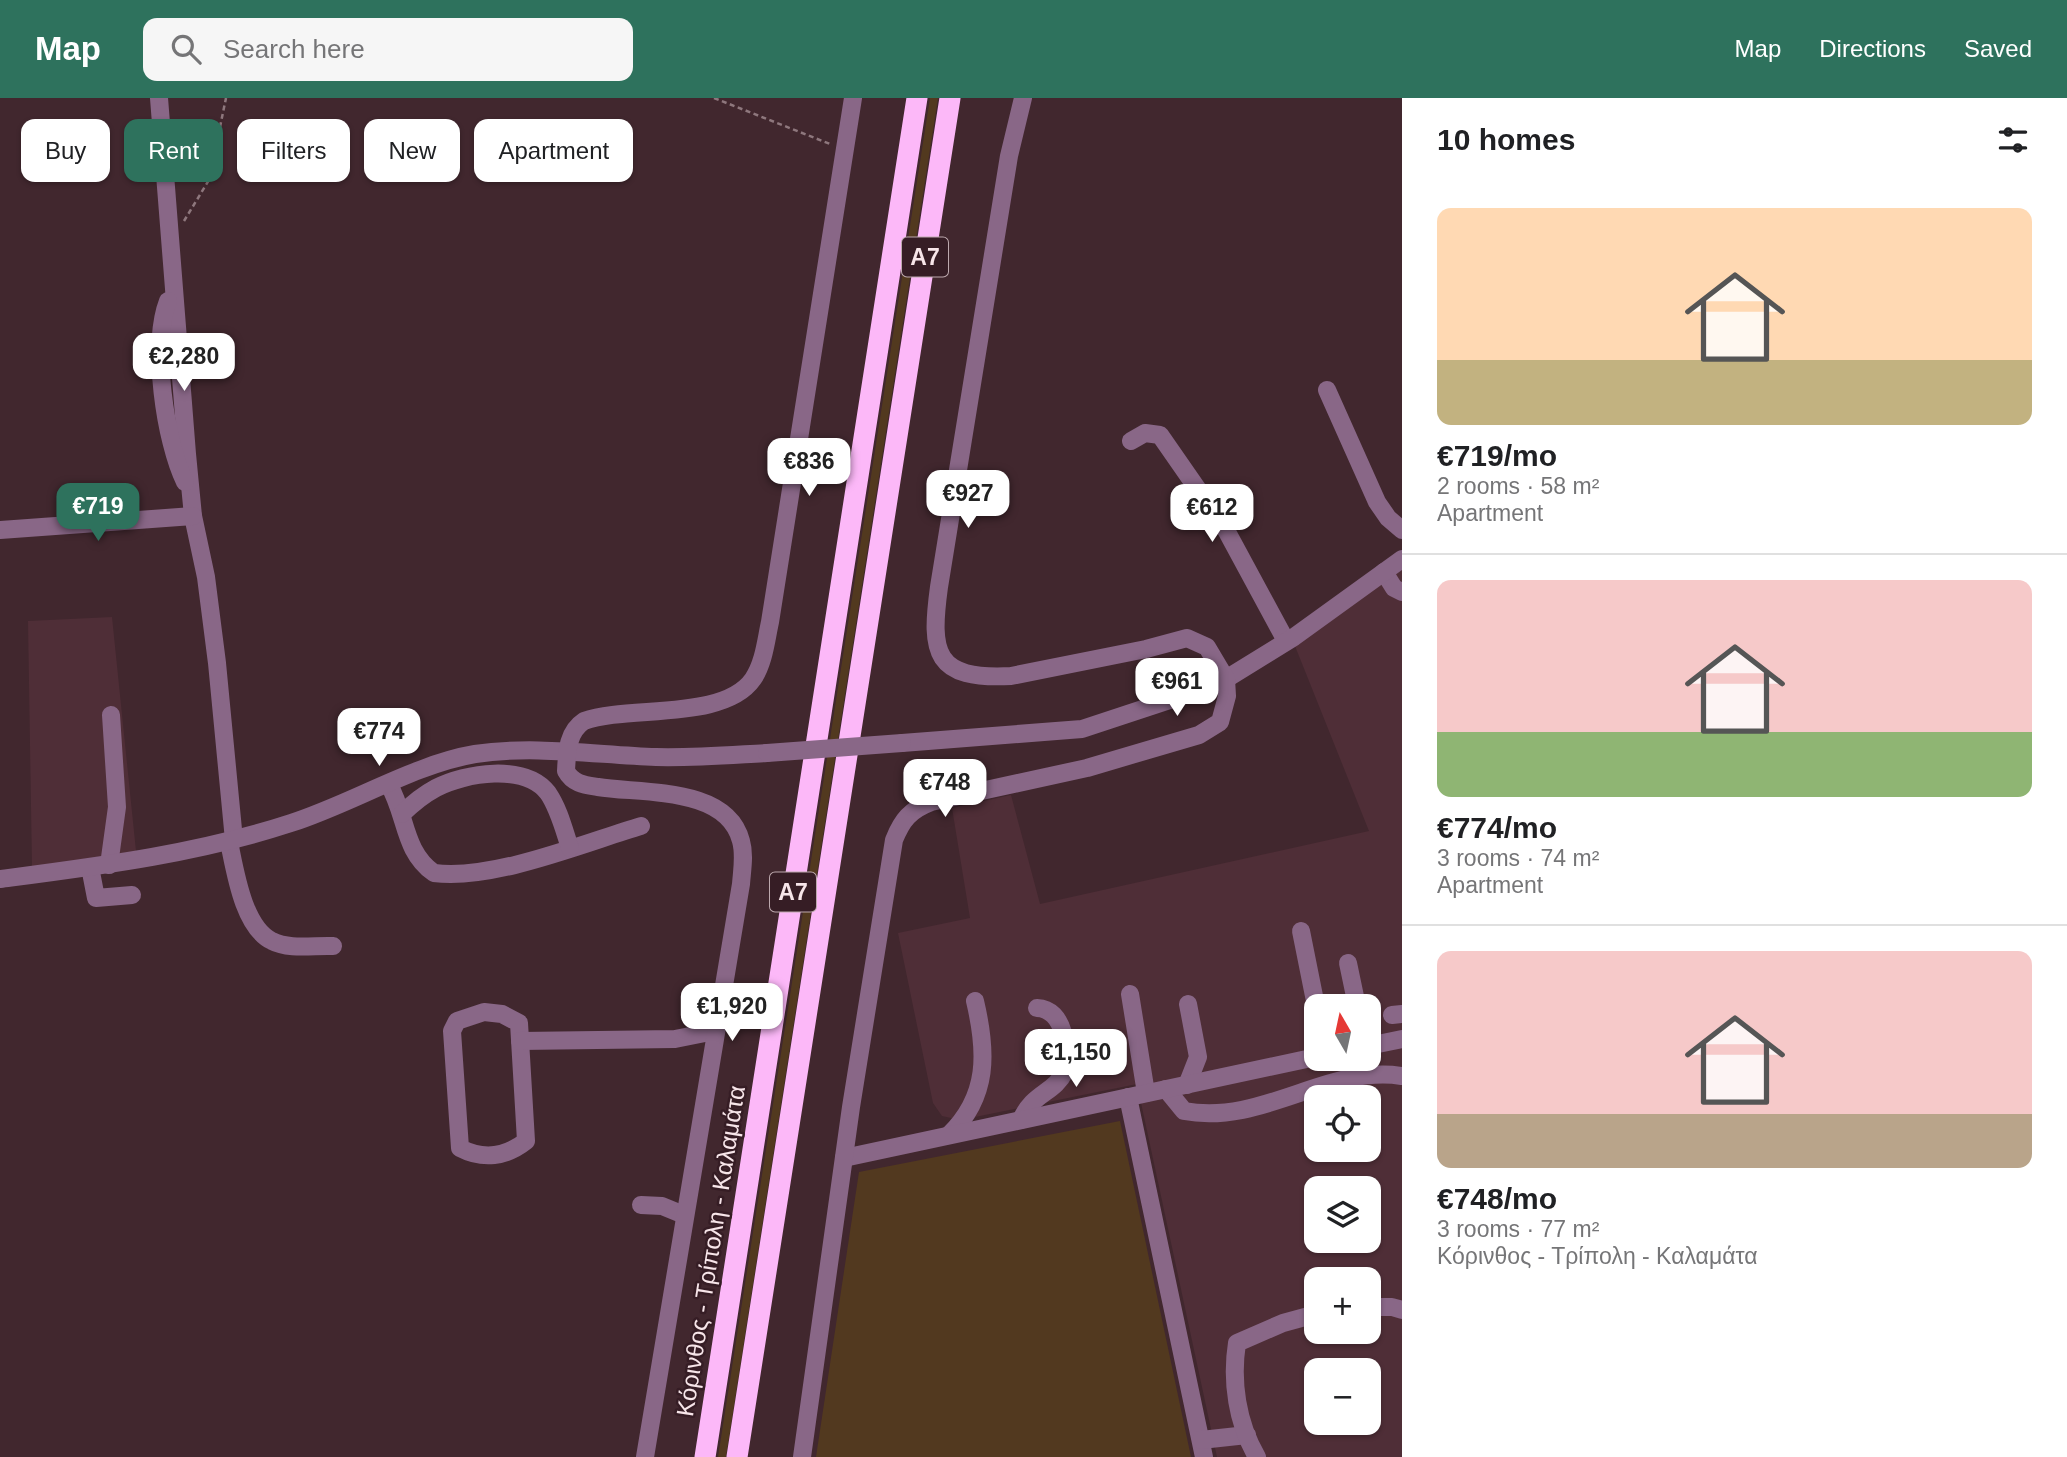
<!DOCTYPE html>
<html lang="en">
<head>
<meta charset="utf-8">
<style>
	body { margin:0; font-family:Arial,sans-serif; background:#f6f6f6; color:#202124; height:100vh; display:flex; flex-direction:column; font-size:26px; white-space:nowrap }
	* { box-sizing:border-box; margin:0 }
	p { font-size:23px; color:#757577 }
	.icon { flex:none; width:38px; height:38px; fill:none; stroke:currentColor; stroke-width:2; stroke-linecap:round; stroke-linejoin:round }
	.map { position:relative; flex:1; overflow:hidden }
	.side { display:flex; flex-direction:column; background:#fff; width:665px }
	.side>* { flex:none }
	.top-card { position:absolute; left:21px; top:21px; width:665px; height:63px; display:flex; gap:14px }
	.needle { width:46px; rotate:351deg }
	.controls { position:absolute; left:1304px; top:896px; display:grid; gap:14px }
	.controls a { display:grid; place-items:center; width:77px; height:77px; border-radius:14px; background:#fff; box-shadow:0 2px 5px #0004; font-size:35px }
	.price { position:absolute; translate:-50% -60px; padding:0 16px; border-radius:14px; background:#fff; color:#222; font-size:23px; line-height:46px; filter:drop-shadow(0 2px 4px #0008) }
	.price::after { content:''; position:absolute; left:50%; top:42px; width:21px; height:16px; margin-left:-10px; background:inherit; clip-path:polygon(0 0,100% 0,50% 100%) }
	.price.selected { background:#2e725d; color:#fff }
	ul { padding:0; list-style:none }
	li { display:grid; align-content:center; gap:14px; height:371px; padding:0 35px }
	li+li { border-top:2px solid #e0e0e0 }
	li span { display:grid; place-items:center; height:217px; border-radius:14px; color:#555 }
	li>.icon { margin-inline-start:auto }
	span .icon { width:126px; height:126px; fill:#fffc; stroke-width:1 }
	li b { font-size:30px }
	h2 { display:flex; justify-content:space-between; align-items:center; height:84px; padding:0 35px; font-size:30px }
	.tag { padding:0 24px; border-radius:14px; background:#fff; box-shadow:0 2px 5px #0004; font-size:24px; line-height:63px }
	.tag.selected { background:#2e725d; color:#fff }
	header { display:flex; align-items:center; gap:42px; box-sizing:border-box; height:98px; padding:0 35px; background:#2e725d; color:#fff }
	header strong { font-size:33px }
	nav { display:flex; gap:38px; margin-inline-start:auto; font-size:24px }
	.search { width:490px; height:63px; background:#f6f6f6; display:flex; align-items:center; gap:18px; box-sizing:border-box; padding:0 24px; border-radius:14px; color:#757577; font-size:26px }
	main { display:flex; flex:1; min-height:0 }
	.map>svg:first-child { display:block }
</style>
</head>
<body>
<header>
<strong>Map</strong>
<div class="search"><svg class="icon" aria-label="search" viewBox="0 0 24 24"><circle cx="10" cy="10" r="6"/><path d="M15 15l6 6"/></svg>Search here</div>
<nav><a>Map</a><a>Directions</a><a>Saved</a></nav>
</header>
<main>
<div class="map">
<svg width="1402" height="1359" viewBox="0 0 1402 1359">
	<rect width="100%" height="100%" fill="#41272e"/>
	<g fill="#4f2e37" fill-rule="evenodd">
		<path d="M 1402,471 L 1402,1359 L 1217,1359 L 1137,986 L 960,1022 L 942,1018 L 933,1005 L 898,835 L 970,820 L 952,710 L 1011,697 L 1040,806 L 1369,733 L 1295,548 ZM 1316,908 L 1368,908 L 1368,961 L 1316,961 ZM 1316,999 L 1368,999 L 1368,1052 L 1316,1052 ZM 1316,1090 L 1368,1090 L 1368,1143 L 1316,1143 ZM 1316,1181 L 1368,1181 L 1368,1234 L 1316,1234 ZM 1316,1272 L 1368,1272 L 1368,1325 L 1316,1325 Z"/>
		<path d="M 112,519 L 136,753 L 32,769 L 28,523 Z"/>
	</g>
	<g fill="#52391f">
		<path d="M 930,0 L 938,0 L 726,1359 L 718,1359 Z"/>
		<path d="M 1120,1023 L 1191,1359 L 816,1359 L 859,1074 Z"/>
	</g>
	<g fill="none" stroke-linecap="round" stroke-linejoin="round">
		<g stroke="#8e777d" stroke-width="2.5" stroke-dasharray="5 3.5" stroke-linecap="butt">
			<path d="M 714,0 L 830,46"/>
			<path d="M 184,123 L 209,82 L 226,0"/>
		</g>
		<g stroke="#896787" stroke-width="18">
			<path d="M 159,0 L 187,356 L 193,418 L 206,479 L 217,565 L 234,742"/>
			<path d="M 168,203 C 151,247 165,343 185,384"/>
			<path d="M 1327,292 L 1377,404 L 1388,420 L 1402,432"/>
			<path d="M 1131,343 L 1145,335 L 1160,337 L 1226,432 L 1286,543"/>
			<path d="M 0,432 L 193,418"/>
			<path d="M 1384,474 L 1394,490 L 1402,494"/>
			<path d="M 902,645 L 1082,631 L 1188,596 L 1226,581 L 1294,539 L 1402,461"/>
			<path d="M 389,687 C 407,718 403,753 434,775 C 492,783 584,745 641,728"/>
			<path d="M 402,716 C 412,706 423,697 436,690 C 465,675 525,665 548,695 C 559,711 564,732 570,750"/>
			<path d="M 229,744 C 235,772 243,829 272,843 C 289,852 315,847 333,848"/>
			<path d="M 109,767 L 117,709 L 111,617"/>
			<path d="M 90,769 L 96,800 L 132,797"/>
			<path d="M 0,781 C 99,768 196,756 291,725 C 351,706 415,666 475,656 C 534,647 597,657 656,659 C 693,660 730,657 767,655"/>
			<path d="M 1301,833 L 1316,908"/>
			<path d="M 1348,865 L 1357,908"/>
			<path d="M 1130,896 L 1146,995"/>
			<path d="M 484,914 L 502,916 L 519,925 L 526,1043 C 506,1059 483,1062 460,1050 L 452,933 L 457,923 Z"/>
			<path d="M 1392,917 L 1402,916"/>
			<path d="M 520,943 L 675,941 L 715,933"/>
			<path d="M 1368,948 L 1402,941"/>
			<path d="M 1187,987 L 1198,959 L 1188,906"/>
			<path d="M 1166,991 L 1184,1013 C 1262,1028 1329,966 1402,978"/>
			<path d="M 1128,999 L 1204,1359"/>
			<path d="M 1021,1022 C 1033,994 1054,996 1065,973 C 1068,951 1065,911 1037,910"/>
			<path d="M 949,1037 C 989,998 987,954 975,903"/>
			<path d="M 844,1060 L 1316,959"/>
			<path d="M 641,1107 L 662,1108 L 684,1117"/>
			<path d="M 1368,1209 L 1392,1209 L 1402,1212"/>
			<path d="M 1201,1342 L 1247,1337"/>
			<path d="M 645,1359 L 741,786 C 742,772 745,757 741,743 C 727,688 642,696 598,689 C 585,687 573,686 566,673 C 567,655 567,634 584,623 C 629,607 724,623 753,581 C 764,565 766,542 770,524 L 853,0"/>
			<path d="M 802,1359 L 851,1009 L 894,742 C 902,722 910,712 931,704 L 1087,670 L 1199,637 L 1220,624 L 1227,598 L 1226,581 L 1207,549 L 1187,540 L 1146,551 L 1011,578 C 934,582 930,555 939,489 L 1009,58 L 1023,0"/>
			<path d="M 1257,1359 C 1237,1325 1231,1283 1237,1245 L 1283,1225 L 1316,1216"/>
		</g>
		<g stroke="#fcb8f8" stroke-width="21">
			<path d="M 705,1359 L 917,0"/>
			<path d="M 737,1359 L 950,0"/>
		</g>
		<path stroke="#896787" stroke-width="18" d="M 767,655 L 902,645"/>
	</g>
	<g text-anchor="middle" stroke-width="5" stroke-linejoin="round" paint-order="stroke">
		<g fill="#361d25" stroke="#bda9ae" stroke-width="2">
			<rect x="902" y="139.5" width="46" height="39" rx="5"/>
			<rect x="770" y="774.5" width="46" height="39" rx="5"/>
		</g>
		<g font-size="23" font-weight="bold" fill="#f7e5e9">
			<text x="925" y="167">Α7</text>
			<text x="793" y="802">Α7</text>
		</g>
		<g font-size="24" fill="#f7e5e9" stroke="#361d25">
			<text transform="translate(711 1153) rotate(-81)" y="8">Κόρινθος - Τρίπολη - Καλαμάτα</text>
		</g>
	</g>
</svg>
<div class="controls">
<a><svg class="needle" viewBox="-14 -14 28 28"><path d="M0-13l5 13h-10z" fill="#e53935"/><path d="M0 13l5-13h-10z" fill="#757577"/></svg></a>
<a><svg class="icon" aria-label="locate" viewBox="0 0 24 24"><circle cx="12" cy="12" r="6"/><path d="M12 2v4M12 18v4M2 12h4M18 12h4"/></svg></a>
<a><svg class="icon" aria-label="layers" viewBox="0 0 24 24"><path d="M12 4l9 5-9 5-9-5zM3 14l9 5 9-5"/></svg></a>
<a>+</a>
<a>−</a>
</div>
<b class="price" style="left:184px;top:295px">€2,280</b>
<b class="price" style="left:809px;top:400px">€836</b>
<b class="price" style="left:968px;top:432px">€927</b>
<b class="price selected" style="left:98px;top:445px">€719</b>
<b class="price" style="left:1212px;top:446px">€612</b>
<b class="price" style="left:1177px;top:620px">€961</b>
<b class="price" style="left:379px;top:670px">€774</b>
<b class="price" style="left:945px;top:721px">€748</b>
<b class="price" style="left:732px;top:945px">€1,920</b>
<b class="price" style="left:1076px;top:991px">€1,150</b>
<div class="top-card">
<a class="tag">Buy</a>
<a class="tag selected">Rent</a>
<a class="tag">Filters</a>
<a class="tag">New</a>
<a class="tag">Apartment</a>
</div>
</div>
<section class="side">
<h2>10 homes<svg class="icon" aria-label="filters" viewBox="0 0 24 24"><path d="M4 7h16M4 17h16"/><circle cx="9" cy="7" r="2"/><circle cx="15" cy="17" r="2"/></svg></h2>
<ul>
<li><span style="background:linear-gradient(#ffd9b3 70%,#c2b280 0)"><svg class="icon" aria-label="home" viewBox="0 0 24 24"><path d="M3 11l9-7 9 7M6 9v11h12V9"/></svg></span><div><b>€719/mo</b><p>2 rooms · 58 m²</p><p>Apartment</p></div></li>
<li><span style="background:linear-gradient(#f6c9c9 70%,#8fb573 0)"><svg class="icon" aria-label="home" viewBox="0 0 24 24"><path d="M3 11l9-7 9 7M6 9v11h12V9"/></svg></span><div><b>€774/mo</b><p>3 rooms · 74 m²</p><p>Apartment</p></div></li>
<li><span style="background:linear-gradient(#f6c9c9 75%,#b9a48a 0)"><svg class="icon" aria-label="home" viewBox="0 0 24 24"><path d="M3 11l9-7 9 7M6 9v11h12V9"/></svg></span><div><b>€748/mo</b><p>3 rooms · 77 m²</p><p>Κόρινθος - Τρίπολη - Καλαμάτα</p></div></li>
</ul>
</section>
</main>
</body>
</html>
